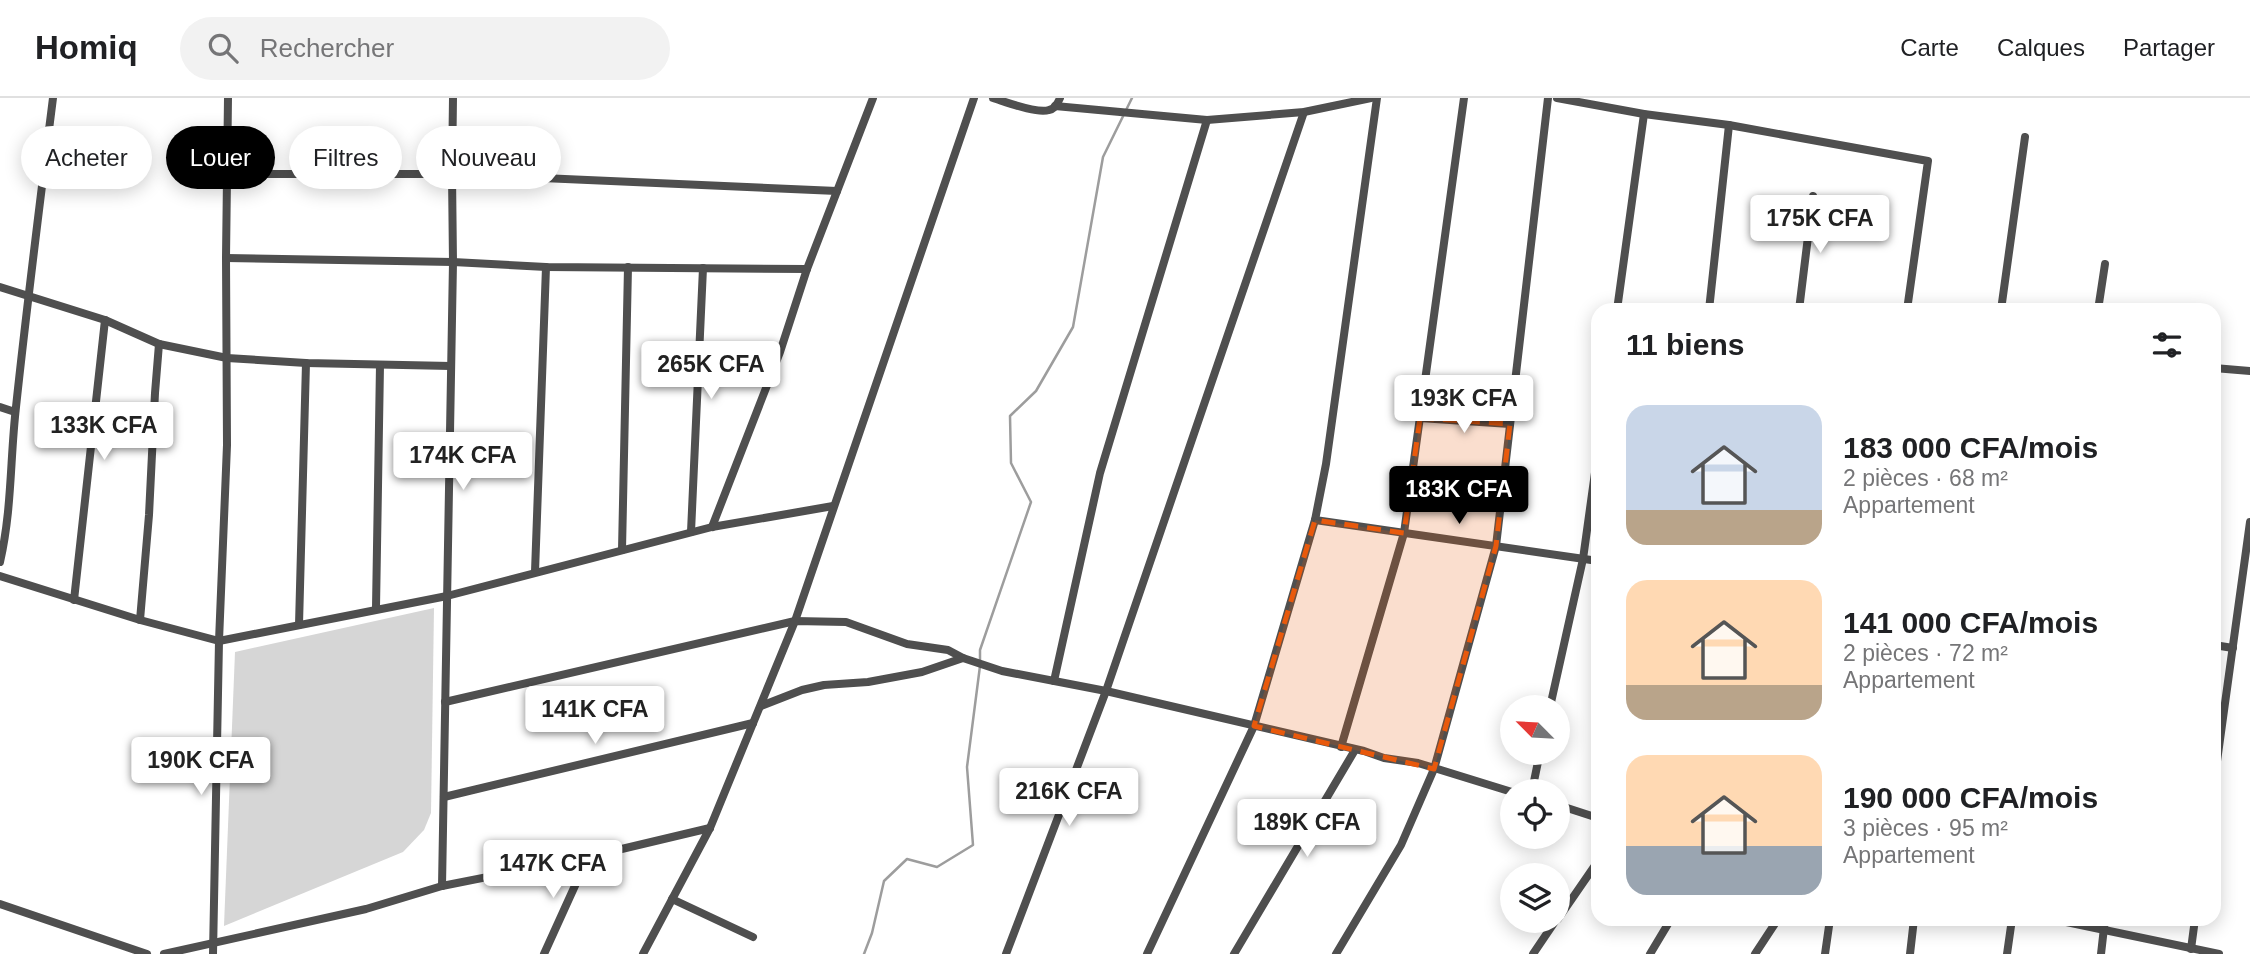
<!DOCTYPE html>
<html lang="fr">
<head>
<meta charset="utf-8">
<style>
	body { margin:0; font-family:Arial,sans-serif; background:#f2f2f2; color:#202124; height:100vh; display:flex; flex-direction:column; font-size:26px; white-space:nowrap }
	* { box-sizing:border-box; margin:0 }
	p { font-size:23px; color:#757577 }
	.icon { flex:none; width:38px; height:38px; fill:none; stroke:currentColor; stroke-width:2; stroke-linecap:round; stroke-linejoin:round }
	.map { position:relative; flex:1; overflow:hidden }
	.panel { position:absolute; left:1591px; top:205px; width:630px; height:623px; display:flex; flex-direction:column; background:#fff; border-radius:21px; box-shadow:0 4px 18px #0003 }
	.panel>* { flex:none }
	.top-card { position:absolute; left:21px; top:28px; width:665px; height:63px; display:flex; gap:14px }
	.needle { width:46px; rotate:294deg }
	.controls { position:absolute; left:1500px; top:597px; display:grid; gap:14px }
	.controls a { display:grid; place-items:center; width:70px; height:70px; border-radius:50%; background:#fff; box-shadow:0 4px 18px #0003; font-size:35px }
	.price { position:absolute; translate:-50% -60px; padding:0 16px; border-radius:7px; background:#fff; color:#222; font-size:23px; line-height:46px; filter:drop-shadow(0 2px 4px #0008) }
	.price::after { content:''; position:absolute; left:50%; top:42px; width:21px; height:16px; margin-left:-10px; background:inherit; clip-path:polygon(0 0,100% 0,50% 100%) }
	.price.selected { background:#000; color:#fff }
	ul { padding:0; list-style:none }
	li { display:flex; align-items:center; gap:21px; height:175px; padding:0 35px }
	li span { display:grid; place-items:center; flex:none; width:196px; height:140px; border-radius:21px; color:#555 }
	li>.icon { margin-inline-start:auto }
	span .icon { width:84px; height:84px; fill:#fffc; stroke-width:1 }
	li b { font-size:30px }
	h2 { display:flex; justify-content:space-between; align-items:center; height:84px; padding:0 35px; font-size:30px }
	.pill { padding:0 24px; border-radius:32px; background:#fff; box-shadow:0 4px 18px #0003; font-size:24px; line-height:63px }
	.pill.selected { background:#000; color:#fff }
	header { display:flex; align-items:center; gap:42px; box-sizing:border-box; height:98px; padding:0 35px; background:#fff; border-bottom:2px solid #e0e0e0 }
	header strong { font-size:33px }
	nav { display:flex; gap:38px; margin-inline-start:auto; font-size:24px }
	.search { width:490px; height:63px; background:#f2f2f2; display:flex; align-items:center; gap:18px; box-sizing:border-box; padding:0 24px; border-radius:38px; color:#757577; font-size:26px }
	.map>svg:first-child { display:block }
</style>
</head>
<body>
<header>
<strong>Homiq</strong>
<div class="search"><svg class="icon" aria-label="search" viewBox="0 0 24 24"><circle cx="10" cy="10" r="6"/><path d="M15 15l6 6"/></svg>Rechercher</div>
<nav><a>Carte</a><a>Calques</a><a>Partager</a></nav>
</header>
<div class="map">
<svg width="2250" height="856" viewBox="0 0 2250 856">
	<rect width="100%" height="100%" fill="#fff"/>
	<path fill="#d6d6d6" d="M 434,510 L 431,715 L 424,732 L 403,754 L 224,828 L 235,554 Z"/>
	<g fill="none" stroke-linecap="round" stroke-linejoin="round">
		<g stroke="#9d9d9d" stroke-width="2.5">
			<path d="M 980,562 L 980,552 L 1031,404 L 1011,365 L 1010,318 L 1036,293 L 1073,229 L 1103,59 L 1132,0"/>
			<path d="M 864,856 L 872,835 L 884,783 L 907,761 L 937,769 L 973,747 L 967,669 L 980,568"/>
		</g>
		<g stroke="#4f4f4f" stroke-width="8">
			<path d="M 993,0 C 1006,4 1037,16 1049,12 C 1055,11 1058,5 1060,0"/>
			<path d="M 1557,0 L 1644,16 L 1729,27 L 1928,63 L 1907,212"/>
			<path d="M 1055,8 L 1207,22 L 1304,14 L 1371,0"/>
			<path d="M 227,76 L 452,76 L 837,93"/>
			<path d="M 226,160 L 453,164 L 546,169 L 807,171"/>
			<path d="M 0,189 L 105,222 L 159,246 L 227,260 L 306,265 L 451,268"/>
			<path d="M 1617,212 L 1644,16"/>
			<path d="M 1709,212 L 1729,27"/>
			<path d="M 1799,212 L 1813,98"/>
			<path d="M 2001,212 L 2025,39"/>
			<path d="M 2098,212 L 2105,166"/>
			<path d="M 2214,270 L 2250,273"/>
			<path d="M 0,309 L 15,314"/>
			<path d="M 1420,320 L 1510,326"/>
			<path d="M 1315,422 L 1598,463"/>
			<path d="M 712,429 L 780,254 L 807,171 L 873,0"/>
			<path d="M 691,434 L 703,170"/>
			<path d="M 622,452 L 628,169"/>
			<path d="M 0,464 C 12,412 10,361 16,309 C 27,206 40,103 53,0"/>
			<path d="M 535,474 L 546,169"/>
			<path d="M 0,478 L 140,522 L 219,543 L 447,498 L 712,429 L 833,408"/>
			<path d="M 74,502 L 105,222"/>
			<path d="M 376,510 L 380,267"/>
			<path d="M 140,522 L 149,417 L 155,295 L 159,246"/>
			<path d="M 299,527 L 306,265"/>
			<path d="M 2214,547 L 2233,550"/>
			<path d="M 1054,583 L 1100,375 L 1207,22"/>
			<path d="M 445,604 L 795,523 L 846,524 L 907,546 L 948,552 L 963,560 L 1002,573 L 1106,593 L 1364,653 L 1384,660 L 1418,665 L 1512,694"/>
			<path d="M 761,608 L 802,592 L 824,587 L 868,584 L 922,574 L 963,560"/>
			<path d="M 1550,609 L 1583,461 L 1598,353"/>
			<path d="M 1341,649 L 1404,435 L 1464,0"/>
			<path d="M 2214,685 L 2250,424"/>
			<path d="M 1532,693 L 1540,654"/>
			<path d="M 444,699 L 753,625"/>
			<path d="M 1558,707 L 1598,720"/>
			<path d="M 442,788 L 453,164 L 452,76 L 453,0"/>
			<path d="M 672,801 L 753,839"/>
			<path d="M 0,806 L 147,856"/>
			<path d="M 1558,821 L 1598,763"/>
			<path d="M 2052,821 L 2219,856"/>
			<path d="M 2191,851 L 2195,821"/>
			<path d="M 164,856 L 366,811 L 442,788 L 588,759 L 710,730"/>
			<path d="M 213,856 L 219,543 L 227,347 L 226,160 L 228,0"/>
			<path d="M 544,856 L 588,759"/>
			<path d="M 643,856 L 710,730 L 795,523 L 974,0"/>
			<path d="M 1006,856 L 1106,593 L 1304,14"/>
			<path d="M 1147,856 L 1254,628 L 1315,422 L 1326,366 L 1377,0"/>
			<path d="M 1234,856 L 1355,652"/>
			<path d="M 1336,856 L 1401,747 L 1434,671 L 1496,448 L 1548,0"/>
			<path d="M 1533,856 L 1556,822"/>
			<path d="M 1650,856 L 1671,821"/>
			<path d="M 1755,856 L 1778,821"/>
			<path d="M 1825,856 L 1830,821"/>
			<path d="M 1910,856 L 1914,821"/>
			<path d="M 2007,856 L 2012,821"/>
			<path d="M 2101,856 L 2105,821"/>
		</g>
	</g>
	<path fill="#e8590c" fill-opacity="0.2" stroke="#e8590c" stroke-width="5" stroke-dasharray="14 9" stroke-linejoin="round" d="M 1420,320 L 1510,326 L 1496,448 L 1434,671 L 1254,628 L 1315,422 L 1404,435 Z"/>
</svg>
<div class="controls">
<a><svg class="needle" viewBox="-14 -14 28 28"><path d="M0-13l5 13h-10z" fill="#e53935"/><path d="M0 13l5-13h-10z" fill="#757577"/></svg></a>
<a><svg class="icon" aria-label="locate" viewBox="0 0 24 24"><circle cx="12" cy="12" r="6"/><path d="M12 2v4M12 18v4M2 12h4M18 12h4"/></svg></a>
<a><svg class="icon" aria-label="layers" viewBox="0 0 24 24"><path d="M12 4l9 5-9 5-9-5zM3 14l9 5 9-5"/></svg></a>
</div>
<b class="price" style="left:1820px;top:157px">175K CFA</b>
<b class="price" style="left:711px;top:303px">265K CFA</b>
<b class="price" style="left:1464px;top:337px">193K CFA</b>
<b class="price" style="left:104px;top:364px">133K CFA</b>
<b class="price" style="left:463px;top:394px">174K CFA</b>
<b class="price selected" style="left:1459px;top:428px">183K CFA</b>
<b class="price" style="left:595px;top:648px">141K CFA</b>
<b class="price" style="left:201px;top:699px">190K CFA</b>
<b class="price" style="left:1069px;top:730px">216K CFA</b>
<b class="price" style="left:1307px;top:761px">189K CFA</b>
<b class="price" style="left:553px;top:802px">147K CFA</b>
<div class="top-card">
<a class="pill">Acheter</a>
<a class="pill selected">Louer</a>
<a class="pill">Filtres</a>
<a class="pill">Nouveau</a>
</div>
<section class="panel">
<h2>11 biens<svg class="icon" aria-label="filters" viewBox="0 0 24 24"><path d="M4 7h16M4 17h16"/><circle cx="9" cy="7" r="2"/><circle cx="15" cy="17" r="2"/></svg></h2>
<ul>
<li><span style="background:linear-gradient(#c9d6e8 75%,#b9a48a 0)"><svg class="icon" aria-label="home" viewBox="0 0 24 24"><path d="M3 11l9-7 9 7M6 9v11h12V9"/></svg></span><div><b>183 000 CFA/mois</b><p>2 pièces · 68 m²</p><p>Appartement</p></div></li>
<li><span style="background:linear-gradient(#ffd9b3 75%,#b9a48a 0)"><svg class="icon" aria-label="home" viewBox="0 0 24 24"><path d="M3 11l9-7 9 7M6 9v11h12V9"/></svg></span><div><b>141 000 CFA/mois</b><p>2 pièces · 72 m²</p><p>Appartement</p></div></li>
<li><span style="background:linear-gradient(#ffd9b3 65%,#9aa5b1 0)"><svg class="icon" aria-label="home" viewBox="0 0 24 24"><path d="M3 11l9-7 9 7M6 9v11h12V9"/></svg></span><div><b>190 000 CFA/mois</b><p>3 pièces · 95 m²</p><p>Appartement</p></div></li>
</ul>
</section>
</div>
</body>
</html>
